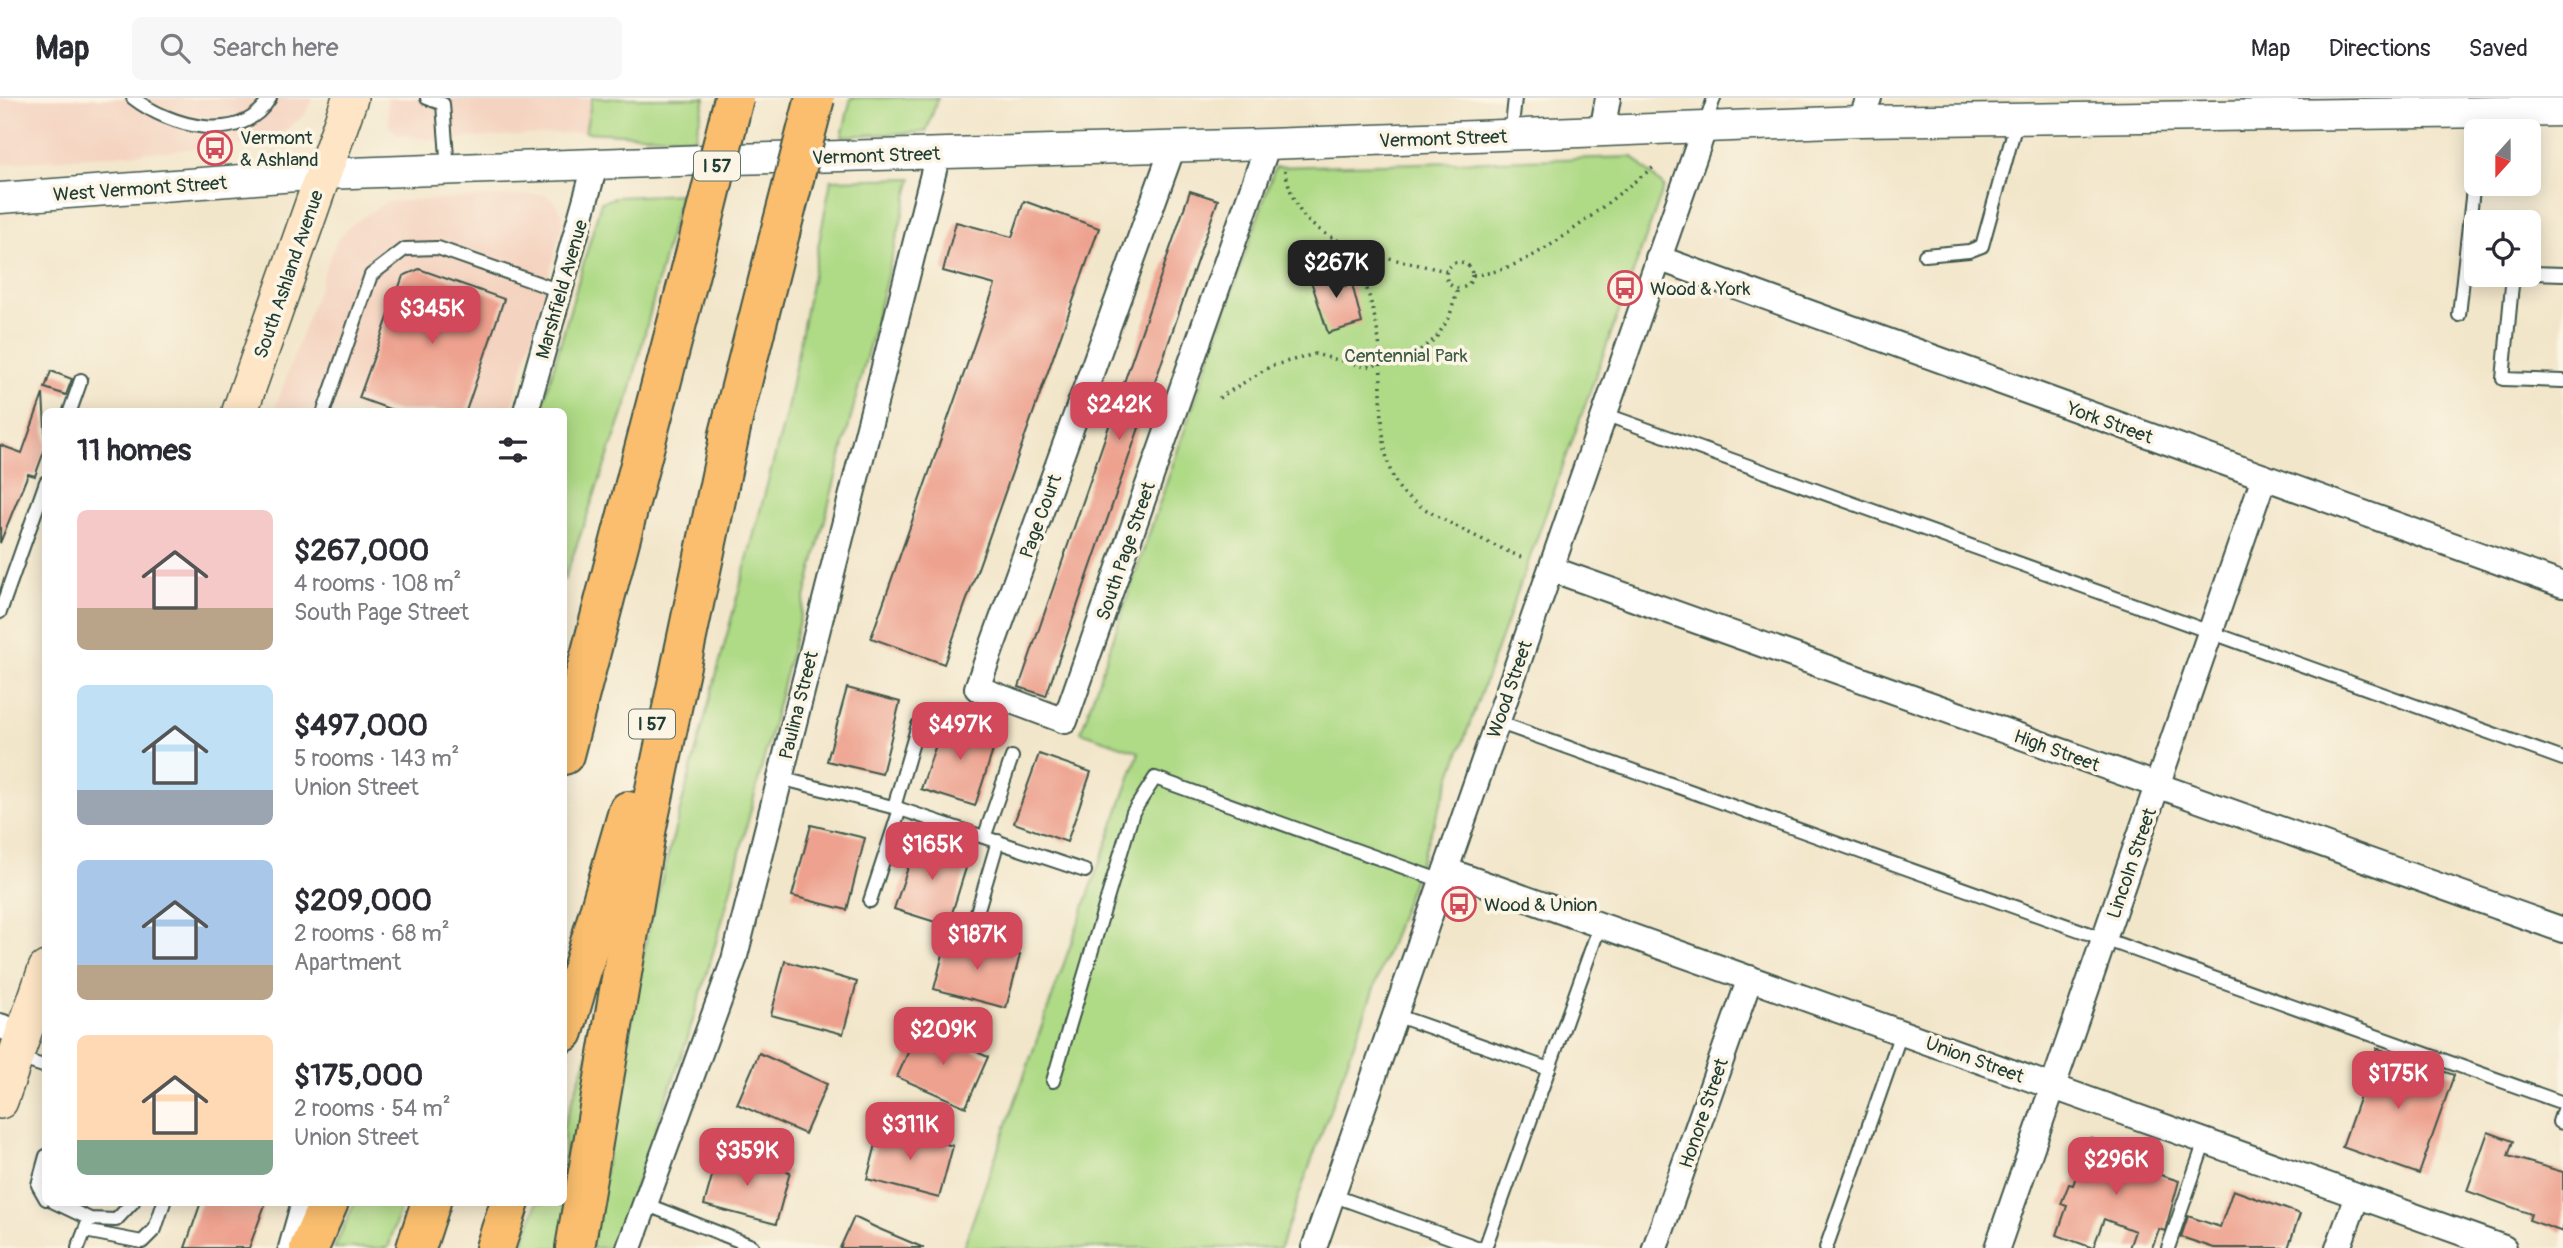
<!DOCTYPE html>
<html lang="en">
<head>
<meta charset="utf-8">
<style>
	body { margin:0; font-family:Pangolin,sans-serif; background:#f7f7f7; color:#2b2b33; height:100vh; display:flex; flex-direction:column; font-size:26px; white-space:nowrap }
	* { box-sizing:border-box; margin:0 }
	p { font-size:23px; color:#7c7c81 }
	.icon { flex:none; width:38px; height:38px; fill:none; stroke:currentColor; stroke-width:2; stroke-linecap:round; stroke-linejoin:round }
	.map { position:relative; flex:1; overflow:hidden }
	.side { position:absolute; left:42px; top:310px; width:525px; height:798px; display:flex; flex-direction:column; background:#fff; border-radius:10px; box-shadow:0 4px 18px #0003 }
	.side>* { flex:none }
	.needle { width:46px; rotate:201deg }
	.controls { position:absolute; left:2464px; top:21px; display:grid; gap:14px }
	.controls a { display:grid; place-items:center; width:77px; height:77px; border-radius:10px; background:#fff; box-shadow:0 4px 18px #0003; font-size:35px }
	.price { position:absolute; translate:-50% -60px; padding:0 16px; border-radius:14px; background:#d1495b; color:#fff; font-size:23px; line-height:46px; filter:drop-shadow(0 2px 4px #0008) }
	.price::after { content:''; position:absolute; left:50%; top:42px; width:21px; height:16px; margin-left:-10px; background:inherit; clip-path:polygon(0 0,100% 0,50% 100%) }
	.price.active { background:#222; color:#fff }
	ul { padding:0; list-style:none }
	li { display:flex; align-items:center; gap:21px; height:175px; padding:0 35px }
	li span { display:grid; place-items:center; flex:none; width:196px; height:140px; border-radius:10px; color:#555 }
	li>.icon { margin-inline-start:auto }
	span .icon { width:84px; height:84px; fill:#fffc; stroke-width:1 }
	li b { font-size:30px }
	h2 { display:flex; justify-content:space-between; align-items:center; height:84px; padding:0 35px; font-size:30px }
	header { display:flex; align-items:center; gap:42px; box-sizing:border-box; height:98px; padding:0 35px; background:#fff; border-bottom:2px solid #e1e1e2 }
	header strong { font-size:33px }
	nav { display:flex; gap:38px; margin-inline-start:auto; font-size:24px }
	.search { width:490px; height:63px; background:#f7f7f7; display:flex; align-items:center; gap:18px; box-sizing:border-box; padding:0 24px; border-radius:10px; color:#7c7c81; font-size:26px }
	.map>svg:first-child { display:block }
</style>
</head>
<body>
<header>
<strong>Map</strong>
<div class="search"><svg class="icon" aria-label="search" viewBox="0 0 24 24"><circle cx="10" cy="10" r="6"/><path d="M15 15l6 6"/></svg>Search here</div>
<nav><a>Map</a><a>Directions</a><a>Saved</a></nav>
</header>
<div class="map">
<svg width="2563" height="1150" viewBox="0 0 2563 1150">
	<rect width="100%" height="100%" fill="#fcf5e5"/>
	<filter id="ink" filterUnits="userSpaceOnUse"><feTurbulence type="fractalNoise" baseFrequency=".0143" numOctaves="2"/><feDisplacementMap in="SourceGraphic" scale="14" xChannelSelector="R" yChannelSelector="G"/><feConvolveMatrix kernelMatrix="1 2 1 2 8 2 1 2 1" color-interpolation-filters="sRGB"/></filter>
	<filter id="wash" filterUnits="userSpaceOnUse"><feTurbulence type="fractalNoise" baseFrequency=".00686" numOctaves="4" result="noise"/><feDisplacementMap in="SourceGraphic" scale="28" xChannelSelector="R" yChannelSelector="G"/><feGaussianBlur stdDeviation="1.57" result="paint"/><feColorMatrix in="noise" values="0 0 0 0 0 0 0 0 0 0 0 0 0 0 0 0 0 1.4 0 .05"/><feComposite in="paint" operator="in"/></filter>
	<g filter="url(#wash)">
		<rect width="100%" height="100%" fill="#f2e6ca"/>
		<g fill="#f4d3c0">
			<path d="M 0,0 L 314,0 L 305,17 L 269,45 L 0,66 Z"/>
			<path d="M 387,0 L 592,0 L 585,34 L 428,42 L 398,36 L 389,28 Z"/>
			<path d="M 543,96 L 553,102 L 562,114 L 563,125 L 511,313 L 274,313 L 329,161 L 337,142 L 351,127 L 386,104 Z"/>
		</g>
		<g fill="#afda86" stroke="#678c5d" stroke-width="2">
			<path d="M 592,0 L 705,0 L 695,40 L 585,34 Z"/>
			<path d="M 851,0 L 938,0 L 926,34 L 842,38 Z"/>
			<path d="M 1633,59 L 1664,89 L 1280,1150 L 963,1150 L 1139,654 L 1081,634 L 1275,69 Z"/>
			<path d="M 912,80 L 724,817 L 688,939 L 614,1150 L 591,1150 L 647,836 L 786,316 L 831,82 Z"/>
			<path d="M 680,96 L 628,302 L 564,483 L 564,313 L 541,313 L 601,104 L 617,99 Z"/>
			<path d="M 611,886 L 565,1150 L 522,1150 L 537,1104 L 564,1104 L 564,1027 Z"/>
			<path d="M 355,1104 L 402,1104 L 388,1150 L 334,1150 Z"/>
		</g>
		<g id="blocks">
			<g fill="#eda18e">
				<path d="M 1190,93 L 1218,102 L 1046,598 L 1019,589 Z"/>
				<path d="M 1024,103 L 1099,130 L 944,566 L 871,540 L 995,187 L 943,173 L 956,124 L 1012,139 Z"/>
				<path d="M 1340,168 L 1345,188 L 1352,186 L 1362,225 L 1328,235 L 1309,177 Z"/>
				<path d="M 419,171 L 504,201 L 466,313 L 395,313 L 359,300 L 403,178 Z"/>
				<path d="M 51,273 L 72,281 L 66,297 L 45,290 Z"/>
				<path d="M 43,296 L 46,348 L 35,378 L 28,376 L 0,445 L 0,347 L 22,355 Z"/>
				<path d="M 847,590 L 900,604 L 882,676 L 827,663 Z"/>
				<path d="M 945,620 L 998,637 L 975,708 L 921,691 Z"/>
				<path d="M 1039,656 L 1091,674 L 1067,744 L 1014,725 Z"/>
				<path d="M 811,727 L 865,740 L 847,812 L 792,798 Z"/>
				<path d="M 918,740 L 970,757 L 948,828 L 894,811 Z"/>
				<path d="M 948,837 L 1020,857 L 1006,910 L 934,891 Z"/>
				<path d="M 785,863 L 857,884 L 843,936 L 771,917 Z"/>
				<path d="M 920,928 L 988,959 L 966,1009 L 897,979 Z"/>
				<path d="M 2377,950 L 2454,977 L 2419,1076 L 2342,1049 Z"/>
				<path d="M 759,955 L 827,986 L 805,1036 L 737,1006 Z"/>
				<path d="M 881,1027 L 953,1048 L 939,1100 L 867,1081 Z"/>
				<path d="M 2488,1034 L 2513,1043 L 2508,1058 L 2563,1074 L 2563,1134 L 2529,1122 L 2531,1116 L 2467,1093 Z"/>
				<path d="M 2090,1040 L 2143,1059 L 2139,1070 L 2179,1083 L 2165,1133 L 2159,1131 L 2152,1150 L 2129,1150 L 2135,1133 L 2104,1121 L 2093,1150 L 2057,1137 L 2067,1108 L 2061,1106 L 2069,1086 L 2073,1087 Z"/>
				<path d="M 719,1053 L 790,1074 L 776,1126 L 704,1107 Z"/>
				<path d="M 2233,1092 L 2300,1116 L 2288,1150 L 2214,1150 L 2181,1139 L 2188,1118 L 2220,1129 Z"/>
				<path d="M 201,1104 L 266,1104 L 249,1150 L 185,1150 Z"/>
				<path d="M 854,1119 L 877,1130 L 924,1150 L 840,1150 Z"/>
			</g>
		</g>
	</g>
	<g filter="url(#ink)">
		<use href="#blocks" fill-opacity="0" stroke="#3f564a" stroke-width="2"/>
		<g fill="none" stroke-linecap="round" stroke-linejoin="round">
			<g stroke="#3f564a" stroke-width="16">
				<g id="service">
					<path d="M 133,0 C 169,28 241,49 270,0"/>
					<path d="M 427,0 L 443,6 L 448,72"/>
					<path d="M 1705,27 L 1714,0"/>
					<path d="M 1511,37 L 1515,0"/>
					<path d="M 1925,157 L 1969,153 L 1982,148 L 2017,22"/>
					<path d="M 2529,175 L 2563,176"/>
					<path d="M 2513,177 L 2503,281 L 2563,283"/>
					<path d="M 2459,217 L 2476,64"/>
					<path d="M 70,313 L 81,282"/>
					<path d="M 324,313 L 371,177 L 405,151 L 438,150 L 560,193"/>
					<path d="M 1604,316 L 2563,661"/>
					<path d="M 0,514 L 46,384"/>
					<path d="M 1497,624 L 2563,1005"/>
					<path d="M 780,680 L 900,711 L 1085,773"/>
					<path d="M 894,709 L 918,627"/>
					<path d="M 985,737 L 1012,659"/>
					<path d="M 870,803 L 900,711"/>
					<path d="M 976,818 L 998,743"/>
					<path d="M 1395,917 L 1549,971"/>
					<path d="M 16,959 L 46,969"/>
					<path d="M 1053,983 L 1133,714 L 1155,680 L 1442,783"/>
					<path d="M 2563,1012 L 2559,1024 L 2563,1025"/>
					<path d="M 46,1058 L 38,1087 L 46,1101"/>
					<path d="M 1332,1097 L 1479,1150"/>
					<path d="M 54,1104 L 90,1121 L 116,1122 L 133,1104"/>
					<path d="M 645,1106 L 752,1148"/>
					<path d="M 85,1133 L 142,1144 L 155,1131 L 164,1104"/>
					<path d="M 78,1150 L 87,1127"/>
					<path d="M 1485,1150 L 1600,827"/>
					<path d="M 1826,1150 L 1901,935"/>
					<path d="M 2168,1150 L 2205,1043"/>
				</g>
			</g>
			<g stroke="#3f564a" stroke-width="28">
				<g id="minor">
					<path d="M 1860,23 L 1869,0"/>
					<path d="M 1602,34 L 1608,0"/>
					<path d="M 1173,49 L 977,590 L 1065,623 L 1268,46"/>
					<path d="M 1658,160 L 2563,487"/>
					<path d="M 526,313 L 595,68"/>
					<path d="M 1551,471 L 2563,832"/>
					<path d="M 1446,772 L 2504,1150"/>
					<path d="M 0,928 L 23,936"/>
					<path d="M 291,1150 L 304,1104"/>
					<path d="M 629,1150 L 734,862 L 938,56"/>
					<path d="M 1314,1150 L 1704,31"/>
					<path d="M 1655,1150 L 1750,880"/>
					<path d="M 1997,1150 L 2264,379"/>
					<path d="M 2338,1150 L 2357,1098"/>
				</g>
			</g>
			<g stroke="#3f564a" stroke-width="33">
				<path id="tertiary" d="M 0,100 L 323,76 L 733,61 L 1268,46 L 1860,23 L 2563,13"/>
			</g>
			<g stroke="#3f564a" stroke-width="38">
				<g id="secondary">
					<path d="M 240,313 L 350,0"/>
					<path d="M 0,1003 L 46,871"/>
				</g>
			</g>
			<g stroke="#3f564a" stroke-width="42">
				<g id="motorway">
					<path d="M 728,340 L 780,135"/>
					<path d="M 564,657 L 700,137"/>
					<path d="M 564,934 L 628,713"/>
					<path d="M 309,1150 L 329,1104"/>
					<path d="M 416,1150 L 431,1104"/>
					<path d="M 495,1150 L 510,1104"/>
					<path d="M 575,1150 L 647,729 L 734,316"/>
				</g>
			</g>
			<g stroke="#3f564a" stroke-width="3.5" stroke-dasharray="2 5" stroke-linecap="butt">
				<path d="M 1285,72 C 1289,91 1297,116 1314,128 C 1350,155 1403,163 1446,173"/>
				<path d="M 1347,146 C 1364,174 1374,210 1379,243 C 1384,284 1374,363 1403,395 C 1419,412 1496,449 1521,459"/>
				<circle cx="1459" cy="177" r="13"/>
				<path d="M 1473,177 C 1537,173 1603,105 1654,69"/>
				<path d="M 1219,300 L 1271,268 L 1315,256 L 1365,269 L 1411,259 L 1436,240 L 1449,220 L 1458,190"/>
			</g>
			<use href="#service" stroke="#fff" stroke-width="12"/>
			<use href="#minor" stroke="#fff" stroke-width="24"/>
			<use href="#tertiary" stroke="#fff" stroke-width="30"/>
			<use href="#secondary" stroke="#fde5c5" stroke-width="35"/>
			<use href="#motorway" stroke="#fabe6e" stroke-width="38"/>
			<g stroke="#3f564a" stroke-width="42" stroke-linecap="butt">
				<g id="motorway-bridge">
					<path d="M 780,135 L 815,0"/>
					<path d="M 700,137 L 734,0"/>
				</g>
			</g>
			<use href="#motorway-bridge" stroke="#fabe6e" stroke-width="38"/>
		</g>
	</g>
	<defs>
		<g id="bus-ring" transform="scale(1.75)"><circle r="9.5" fill="#fcf5e5" stroke="#d1495b" stroke-width="1.5"/><path d="M-5-6H5V4H4V6H2V4H-2V6H-4V4H-5ZM-3.5-4V0h7V-4ZM-3.5 1.2v1.5H-2V1.2ZM2 1.2v1.5H3.5V1.2Z" fill="#d1495b"/></g>
	</defs>
	<g fill-rule="evenodd">
		<use href="#bus-ring" x="215" y="50"/>
		<use href="#bus-ring" x="1625" y="190"/>
		<use href="#bus-ring" x="1459" y="806"/>
	</g>
	<g text-anchor="middle" stroke-width="7" stroke-linejoin="round" paint-order="stroke">
		<g fill="#fcf5e5" stroke="#617469" stroke-width="2">
			<rect x="694" y="53.5" width="46" height="29" rx="5"/>
			<rect x="629" y="611.5" width="46" height="29" rx="5"/>
		</g>
		<g font-size="18" font-weight="bold" fill="#1f3d34">
			<text x="717" y="74">I 57</text>
			<text x="652" y="632">I 57</text>
		</g>
		<g font-size="19" fill="#1f3d34" stroke="#fcf5e5" text-anchor="start">
			<text x="240" y="46">Vermont<tspan x="240" dy="22">&amp; Ashland</tspan></text>
			<text x="1650" y="197">Wood &amp; York</text>
			<text x="1484" y="813">Wood &amp; Union</text>
		</g>
		<g font-size="19" fill="#1f3d34" stroke="#fcf5e5">
			<text transform="translate(1443 40) rotate(-2)" y="7">Vermont Street</text>
			<text transform="translate(876 57) rotate(-2)" y="7">Vermont Street</text>
			<text transform="translate(140 90) rotate(-4)" y="7">West Vermont Street</text>
			<text transform="translate(288 176) rotate(-71)" y="7">South Ashland Avenue</text>
			<text transform="translate(561 191) rotate(-74)" y="7">Marshfield Avenue</text>
			<text transform="translate(2110 324) rotate(20)" y="7">York Street</text>
			<text transform="translate(1040 418) rotate(-70)" y="7">Page Court</text>
			<text transform="translate(1125 453) rotate(-71)" y="7">South Page Street</text>
			<text transform="translate(1509 591) rotate(-71)" y="7">Wood Street</text>
			<text transform="translate(798 607) rotate(-76)" y="7">Paulina Street</text>
			<text transform="translate(2057 652) rotate(20)" y="7">High Street</text>
			<text transform="translate(2131 765) rotate(-71)" y="7">Lincoln Street</text>
			<text transform="translate(1975 961) rotate(20)" y="7">Union Street</text>
			<text transform="translate(1703 1015) rotate(-71)" y="7">Honore Street</text>
		</g>
		<g font-size="19" fill="#3c5c44" stroke="#fcf5e5">
			<text x="1406" y="264">Centennial Park</text>
		</g>
	</g>
</svg>
<div class="controls">
<a><svg class="needle" viewBox="-14 -14 28 28"><path d="M0-13l5 13h-10z" fill="#e53935"/><path d="M0 13l5-13h-10z" fill="#7c7c81"/></svg></a>
<a><svg class="icon" aria-label="locate" viewBox="0 0 24 24"><circle cx="12" cy="12" r="6"/><path d="M12 2v4M12 18v4M2 12h4M18 12h4"/></svg></a>
</div>
<b class="price active" style="left:1336px;top:202px">$267K</b>
<b class="price" style="left:432px;top:248px">$345K</b>
<b class="price" style="left:1119px;top:344px">$242K</b>
<b class="price" style="left:960px;top:664px">$497K</b>
<b class="price" style="left:932px;top:784px">$165K</b>
<b class="price" style="left:977px;top:874px">$187K</b>
<b class="price" style="left:943px;top:969px">$209K</b>
<b class="price" style="left:2398px;top:1013px">$175K</b>
<b class="price" style="left:910px;top:1064px">$311K</b>
<b class="price" style="left:747px;top:1090px">$359K</b>
<b class="price" style="left:2116px;top:1099px">$296K</b>
<section class="side">
<h2>11 homes<svg class="icon" aria-label="filters" viewBox="0 0 24 24"><path d="M4 7h16M4 17h16"/><circle cx="9" cy="7" r="2"/><circle cx="15" cy="17" r="2"/></svg></h2>
<ul>
<li><span style="background:linear-gradient(#f6c9c9 70%,#b9a48a 0)"><svg class="icon" aria-label="home" viewBox="0 0 24 24"><path d="M3 11l9-7 9 7M6 9v11h12V9"/></svg></span><div><b>$267,000</b><p>4 rooms · 108 m²</p><p>South Page Street</p></div></li>
<li><span style="background:linear-gradient(#bfe0f5 75%,#9aa5b1 0)"><svg class="icon" aria-label="home" viewBox="0 0 24 24"><path d="M3 11l9-7 9 7M6 9v11h12V9"/></svg></span><div><b>$497,000</b><p>5 rooms · 143 m²</p><p>Union Street</p></div></li>
<li><span style="background:linear-gradient(#a9c7e8 75%,#b9a48a 0)"><svg class="icon" aria-label="home" viewBox="0 0 24 24"><path d="M3 11l9-7 9 7M6 9v11h12V9"/></svg></span><div><b>$209,000</b><p>2 rooms · 68 m²</p><p>Apartment</p></div></li>
<li><span style="background:linear-gradient(#ffd9b3 75%,#7fa58c 0)"><svg class="icon" aria-label="home" viewBox="0 0 24 24"><path d="M3 11l9-7 9 7M6 9v11h12V9"/></svg></span><div><b>$175,000</b><p>2 rooms · 54 m²</p><p>Union Street</p></div></li>
</ul>
</section>
</div>
</body>
</html>
